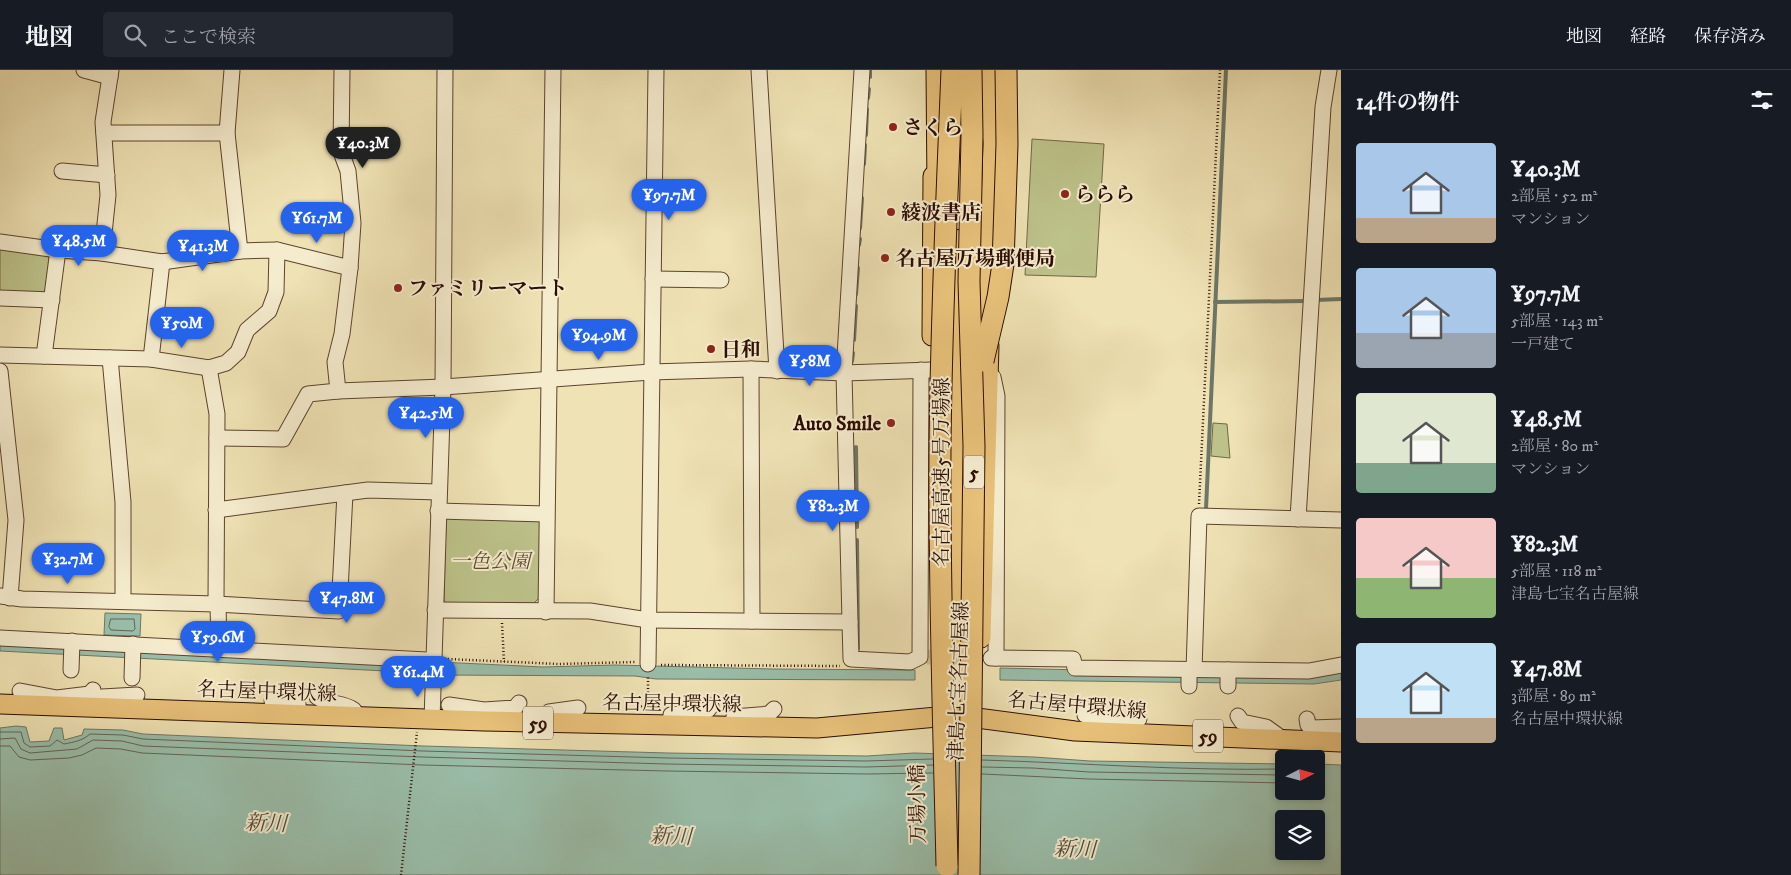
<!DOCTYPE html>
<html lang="ja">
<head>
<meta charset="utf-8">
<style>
	body { margin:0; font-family:"IM FELL DW Pica","Noto Serif JP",serif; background:#242831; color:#f1f3f6; height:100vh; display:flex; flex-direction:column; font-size:19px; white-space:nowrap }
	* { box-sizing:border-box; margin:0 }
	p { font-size:16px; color:#9ea1a6 }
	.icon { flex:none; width:28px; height:28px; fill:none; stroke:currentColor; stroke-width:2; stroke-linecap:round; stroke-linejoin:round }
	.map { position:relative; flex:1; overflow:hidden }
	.sheet { display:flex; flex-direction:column; background:#171b24; width:450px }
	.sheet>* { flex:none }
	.needle { width:32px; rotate:84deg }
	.fabs { position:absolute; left:1275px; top:680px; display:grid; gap:10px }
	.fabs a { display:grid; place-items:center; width:50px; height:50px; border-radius:5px; background:#171b24; box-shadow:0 2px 8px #0003; font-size:25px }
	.price { position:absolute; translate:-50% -42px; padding:0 11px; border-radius:18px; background:#2563eb; color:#fff; font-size:16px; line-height:32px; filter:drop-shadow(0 1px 2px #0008) }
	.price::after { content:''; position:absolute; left:50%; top:30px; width:15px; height:11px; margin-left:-8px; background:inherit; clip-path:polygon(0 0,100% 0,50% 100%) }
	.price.on { background:#222; color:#fff }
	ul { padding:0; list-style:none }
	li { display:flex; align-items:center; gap:15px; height:125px; padding:0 15px }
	li span { display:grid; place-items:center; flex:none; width:140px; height:100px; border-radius:5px; color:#555 }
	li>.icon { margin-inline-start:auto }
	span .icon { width:60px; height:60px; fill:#fffc; stroke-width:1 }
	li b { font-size:21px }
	h2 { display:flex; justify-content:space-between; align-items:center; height:60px; padding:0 15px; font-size:21px }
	header { display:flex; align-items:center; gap:30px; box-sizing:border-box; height:70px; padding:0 25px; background:#171b24; border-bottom:1px solid #363941 }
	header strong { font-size:24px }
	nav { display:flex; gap:28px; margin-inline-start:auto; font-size:18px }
	.search { width:350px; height:45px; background:#242831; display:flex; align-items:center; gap:12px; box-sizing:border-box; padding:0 18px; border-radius:5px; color:#9ea1a6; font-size:19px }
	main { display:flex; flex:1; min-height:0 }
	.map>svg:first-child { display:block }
</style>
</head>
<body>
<header>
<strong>地図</strong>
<div class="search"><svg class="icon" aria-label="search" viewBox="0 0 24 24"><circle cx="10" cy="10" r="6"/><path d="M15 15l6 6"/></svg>ここで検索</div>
<nav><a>地図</a><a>経路</a><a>保存済み</a></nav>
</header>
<main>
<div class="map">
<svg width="1341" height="805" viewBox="0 0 1341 805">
	<rect width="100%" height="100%" fill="#efe2b4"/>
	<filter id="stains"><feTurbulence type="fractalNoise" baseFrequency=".004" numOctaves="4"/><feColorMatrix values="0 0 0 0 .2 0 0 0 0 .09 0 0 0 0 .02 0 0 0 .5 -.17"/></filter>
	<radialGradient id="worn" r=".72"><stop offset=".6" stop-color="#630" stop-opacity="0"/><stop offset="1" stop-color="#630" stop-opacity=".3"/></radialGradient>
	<g fill="#bdc28a" stroke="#746746">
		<path d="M 1032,69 L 1104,74 L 1096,207 L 1025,205 Z"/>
		<path d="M 0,177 L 47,184 L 51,190 L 46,221 L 41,224 L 0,222 Z"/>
		<path d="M 1213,353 L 1227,354 L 1230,388 L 1211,386 Z"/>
		<path d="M 452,445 L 537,448 L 540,452 L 539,528 L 532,535 L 448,535 L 444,530 L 446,449 Z"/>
	</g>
	<g fill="#9abeaa" stroke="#6e7767" fill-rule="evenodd">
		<path d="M 105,543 L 141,544 L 140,566 L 104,565 Z"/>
		<path d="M 0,571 L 543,597 L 615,595 L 773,599 L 915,600 L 915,610 L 656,609 L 635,606 L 435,605 L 424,603 L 0,581 Z"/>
		<path d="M 1000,598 L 1123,601 L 1341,598 L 1341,610 L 1314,614 L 1000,610 Z"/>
		<path d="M 16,656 L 26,657 L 30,672 L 49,671 L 54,658 L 62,658 L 64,670 L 82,665 L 84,659 L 123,660 L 143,664 L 423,676 L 668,683 L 867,686 L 914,683 L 1034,687 L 1090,691 L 1284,694 L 1284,721 L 1316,721 L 1316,694 L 1341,695 L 1341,805 L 0,805 L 0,658 ZM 1284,749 L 1316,749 L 1316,781 L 1284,781 Z"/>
	</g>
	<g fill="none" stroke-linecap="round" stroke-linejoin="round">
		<g stroke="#636556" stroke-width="1">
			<path d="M 111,549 L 134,549 L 135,559 L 133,561 L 111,560 L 109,557 Z"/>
			<path d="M 0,662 L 21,662 L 24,673 L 30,677 L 50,676 L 57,670 L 64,674 C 74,672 82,671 90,664 L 123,665 L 143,669 L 423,681 L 668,688 L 866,691 L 933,689"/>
			<path d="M 0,669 L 15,668 L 21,679 L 30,683 L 77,679 L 93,670 L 122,671 L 143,676 L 422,687 L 667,694 L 866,697 L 933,695"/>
			<path d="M 0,676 L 10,676 L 19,687 L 30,690 L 69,688 L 82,685 L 96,678 L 121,679 L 142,683 L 422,695 L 667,701 L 866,704 L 933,703"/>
			<path d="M 982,690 C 1083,693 1183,701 1284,699"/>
			<path d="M 982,697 L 1033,698 L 1089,702 L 1284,705"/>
			<path d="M 982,704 L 1089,709 L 1284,713"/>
		</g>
		<g stroke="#6e7767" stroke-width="4">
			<path d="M 870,7 L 870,0"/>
			<path d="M 868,28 L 869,19"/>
			<path d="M 866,65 L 867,39"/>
			<path d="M 864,94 L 865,75"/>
			<path d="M 860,158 L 862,128"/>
			<path d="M 859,175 L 860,169"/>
			<path d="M 856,224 L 858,198"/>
			<path d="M 1316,230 L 1341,229"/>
			<path d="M 1215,232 L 1306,231"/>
			<path d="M 854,270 L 856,236"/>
			<path d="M 852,291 L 853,283"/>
			<path d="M 856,377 L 857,457"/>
			<path d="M 1206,439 L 1226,0"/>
			<path d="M 857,470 L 858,579"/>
		</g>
		<path stroke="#d2c299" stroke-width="15" stroke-dasharray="15 8" stroke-linecap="butt" d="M 927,587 L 975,587"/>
		<g stroke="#5d422e" stroke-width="17">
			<g id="minor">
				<path d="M 84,0 L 110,7"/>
				<path d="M 232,0 L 227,63 L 240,181"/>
				<path d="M 342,0 L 341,82 L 348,101 L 353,153 L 350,198 L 342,264 L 335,292 L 338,321 L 443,317 L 651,302 L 751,299 L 844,303 L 932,300"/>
				<path d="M 759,0 L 777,301"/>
				<path d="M 104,63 L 227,63"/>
				<path d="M 62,101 L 107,105"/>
				<path d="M 0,172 L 58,180 L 102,183 L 162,192 L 240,181 L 277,180 L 350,198"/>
				<path d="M 102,183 L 108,125 L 103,52 L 111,0"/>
				<path d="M 653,209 L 721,210"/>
				<path d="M 0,228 L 52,230"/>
				<path d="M 0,285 L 151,289 L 209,298 L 226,293 L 238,282 L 247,260 L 269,241 L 276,222 L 277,180"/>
				<path d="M 44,286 L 58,180"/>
				<path d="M 110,288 L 123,432 L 123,531"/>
				<path d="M 151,289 L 162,192"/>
				<path d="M 209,298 L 217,344 L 216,534"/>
				<path d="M 751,299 L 752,551"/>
				<path d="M 0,301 L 16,450 L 10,528"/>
				<path d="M 993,307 L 997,326 L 996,588"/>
				<path d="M 217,368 L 283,369 L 308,324 L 338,321"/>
				<path d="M 216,440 L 368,420 L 439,422"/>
				<path d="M 438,441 L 546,444"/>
				<path d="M 1298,449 L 1323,37 L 1329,0"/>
				<path d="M 0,526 L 22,529 L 216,534 L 339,541 L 345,423"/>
				<path d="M 218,534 L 219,578"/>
				<path d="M 435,540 L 590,541 L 648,550 L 850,552 L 844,303 L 862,0"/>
				<path d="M 546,542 L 553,0"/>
				<path d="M 850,552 L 851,589 L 910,592 L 920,587 L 921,300"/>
				<path d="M 0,568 L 427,590 L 434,589"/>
				<path d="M 991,588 L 1073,589 L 1075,598 L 1309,601 L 1341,595"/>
				<path d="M 648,594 L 656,0"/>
				<path d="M 71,600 L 72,571"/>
				<path d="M 1194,600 L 1199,446 L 1341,450"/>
				<path d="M 1228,600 L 1228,616"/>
				<path d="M 132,608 L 133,574"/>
				<path d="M 1189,616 L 1189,600"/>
				<path d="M 20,621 L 57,628 L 90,624 L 93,620"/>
				<path d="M 317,627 C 329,635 343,632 354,640 L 355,647"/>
				<path d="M 272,631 L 298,634 L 299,645"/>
				<path d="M 449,635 L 484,640 L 515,638 L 519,633"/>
				<path d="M 100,638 L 102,627 L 137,625"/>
				<path d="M 1085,639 L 1085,645 L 1106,652 L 1110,656 L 1109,662"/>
				<path d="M 1238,646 L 1242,652 L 1266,657 L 1284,670"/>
				<path d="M 1307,649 L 1308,655 L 1311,658 L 1341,657"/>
				<path d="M 432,650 L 443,317 L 445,0"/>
				<path d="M 548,653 L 549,642 L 578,638"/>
				<path d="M 669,656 L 671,645 L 708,640 L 711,636"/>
				<path d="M 1110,656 L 1139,649"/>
				<path d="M 732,657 L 734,647 L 769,644 L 774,639"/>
			</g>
		</g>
		<g stroke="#2c0c02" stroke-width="21">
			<g id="major">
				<path d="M 932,266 L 933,106"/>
				<path d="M 981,568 L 989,275"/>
				<path d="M 0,634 L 484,651 L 817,658 L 937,647 L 977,648 L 1075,661 L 1341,672"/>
			</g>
		</g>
		<g stroke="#2c0c02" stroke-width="23">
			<g id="highway">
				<path d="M 937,0 L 938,122"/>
				<path d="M 955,170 L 959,363 L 958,577"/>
				<path d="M 985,254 L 990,192 L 994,73 L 988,0"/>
			</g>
		</g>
		<g stroke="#2c0c02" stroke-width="2.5" stroke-dasharray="1 2.5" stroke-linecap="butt">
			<path d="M 1199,434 L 1220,0"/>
			<path d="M 502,553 L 504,592"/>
			<path d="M 448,589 L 559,594 L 635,592"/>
			<path d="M 661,595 L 840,596"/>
			<path d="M 638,638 L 643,636 L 648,631 L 648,607"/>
			<path d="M 401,805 L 417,662"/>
		</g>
		<use href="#minor" stroke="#f5ecce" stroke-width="15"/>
		<use href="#major" stroke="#e8c17a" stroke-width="19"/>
		<use href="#highway" stroke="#e8c17a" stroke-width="21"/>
		<g stroke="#2c0c02" stroke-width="23" stroke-linecap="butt">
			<g id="highway-bridge">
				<path d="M 983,291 L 998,227 L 1003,194 L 1007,74 L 1006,0"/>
				<path d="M 947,796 C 944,658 939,519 940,380 C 941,253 947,127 952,0"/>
				<path d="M 969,805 L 974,376 L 969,212 L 972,65 L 971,0"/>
			</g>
		</g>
		<use href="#highway-bridge" stroke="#e8c17a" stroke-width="21"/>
	</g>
	<g fill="#8f2418" stroke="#f5ecce" stroke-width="2">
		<circle cx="893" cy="57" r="5"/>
		<circle cx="1065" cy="124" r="5"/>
		<circle cx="891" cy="142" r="5"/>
		<circle cx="885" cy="188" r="5"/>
		<circle cx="398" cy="218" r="5"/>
		<circle cx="711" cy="279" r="5"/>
		<circle cx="891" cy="353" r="5"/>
	</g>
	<g text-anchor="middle" stroke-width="4" stroke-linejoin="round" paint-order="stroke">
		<g fill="#f5ecce" stroke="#684f3f" stroke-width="1">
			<rect x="964" y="385.5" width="20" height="33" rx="4"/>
			<rect x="523" y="636.5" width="30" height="33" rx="4"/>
			<rect x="1193" y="649.5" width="30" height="33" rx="4"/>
		</g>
		<g font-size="19" font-weight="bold" fill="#2c0c02">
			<text x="974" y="409">5</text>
			<text x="538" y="660">59</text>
			<text x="1208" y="673">59</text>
		</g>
		<g font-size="20" font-weight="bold" fill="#2c0c02" stroke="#f5ecce" text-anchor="start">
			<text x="903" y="64">さくら</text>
			<text x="1075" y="131">ららら</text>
			<text x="901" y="149">綾波書店</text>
			<text x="895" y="195">名古屋万場郵便局</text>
			<text x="408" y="225">ファミリーマート</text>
			<text x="721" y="286">日和</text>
			<text x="881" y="360" text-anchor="end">Auto Smile</text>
		</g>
		<g font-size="20" fill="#2c0c02" stroke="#f5ecce">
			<text transform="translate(941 402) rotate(-90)" y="7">名古屋高速5号万場線</text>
			<text transform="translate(958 611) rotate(-88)" y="7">津島七宝名古屋線</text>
			<text transform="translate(267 621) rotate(2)" y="7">名古屋中環状線</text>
			<text transform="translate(672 633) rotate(1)" y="7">名古屋中環状線</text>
			<text transform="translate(1077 635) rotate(5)" y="7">名古屋中環状線</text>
			<text transform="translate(917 734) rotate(-91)" y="7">万場小橋</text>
		</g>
		<g font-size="20" font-style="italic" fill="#5f4c32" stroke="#f5ecce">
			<text x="490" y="498">一色公園</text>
		</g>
		<g font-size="21" font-style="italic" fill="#524a3d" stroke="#f5ecce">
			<text transform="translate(266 753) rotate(2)" y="7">新川</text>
			<text transform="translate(671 766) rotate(2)" y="7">新川</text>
			<text transform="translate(1075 779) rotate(2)" y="7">新川</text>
		</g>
	</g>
	<rect width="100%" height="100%" filter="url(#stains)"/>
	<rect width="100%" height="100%" fill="url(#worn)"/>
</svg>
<div class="fabs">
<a><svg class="needle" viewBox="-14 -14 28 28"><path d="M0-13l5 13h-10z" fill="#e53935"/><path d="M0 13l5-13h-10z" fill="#9ea1a6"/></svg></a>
<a><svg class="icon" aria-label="layers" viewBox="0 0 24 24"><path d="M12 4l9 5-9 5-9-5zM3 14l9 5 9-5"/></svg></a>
</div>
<b class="price on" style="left:363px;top:99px">¥40.3M</b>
<b class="price" style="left:669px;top:151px">¥97.7M</b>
<b class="price" style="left:317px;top:174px">¥61.7M</b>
<b class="price" style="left:79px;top:197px">¥48.5M</b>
<b class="price" style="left:203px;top:202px">¥41.3M</b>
<b class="price" style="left:182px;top:279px">¥50M</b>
<b class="price" style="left:599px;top:291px">¥94.9M</b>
<b class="price" style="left:810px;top:317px">¥58M</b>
<b class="price" style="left:426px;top:369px">¥42.5M</b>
<b class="price" style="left:833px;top:462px">¥82.3M</b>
<b class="price" style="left:68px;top:515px">¥32.7M</b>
<b class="price" style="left:347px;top:554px">¥47.8M</b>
<b class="price" style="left:218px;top:593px">¥59.6M</b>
<b class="price" style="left:418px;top:628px">¥61.4M</b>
</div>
<section class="sheet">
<h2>14件の物件<svg class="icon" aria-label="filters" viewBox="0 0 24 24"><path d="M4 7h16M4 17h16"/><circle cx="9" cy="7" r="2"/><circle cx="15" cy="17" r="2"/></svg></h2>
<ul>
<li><span style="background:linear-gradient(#a9c7e8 75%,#b9a48a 0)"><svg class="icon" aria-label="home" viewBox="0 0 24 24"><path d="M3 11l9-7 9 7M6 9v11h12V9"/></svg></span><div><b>¥40.3M</b><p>2部屋 · 52 m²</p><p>マンション</p></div></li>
<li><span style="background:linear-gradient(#a9c7e8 65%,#9aa5b1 0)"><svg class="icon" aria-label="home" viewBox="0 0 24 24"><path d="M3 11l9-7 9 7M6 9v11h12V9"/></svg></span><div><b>¥97.7M</b><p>5部屋 · 143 m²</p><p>一戸建て</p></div></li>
<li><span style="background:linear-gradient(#dfe7d0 70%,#7fa58c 0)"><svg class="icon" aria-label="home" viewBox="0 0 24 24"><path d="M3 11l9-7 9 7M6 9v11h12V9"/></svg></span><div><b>¥48.5M</b><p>2部屋 · 80 m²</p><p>マンション</p></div></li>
<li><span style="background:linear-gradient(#f6c9c9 60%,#8fb573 0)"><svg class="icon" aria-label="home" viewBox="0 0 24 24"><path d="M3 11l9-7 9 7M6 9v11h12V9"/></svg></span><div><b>¥82.3M</b><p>5部屋 · 118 m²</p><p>津島七宝名古屋線</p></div></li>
<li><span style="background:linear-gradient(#bfe0f5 75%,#b9a48a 0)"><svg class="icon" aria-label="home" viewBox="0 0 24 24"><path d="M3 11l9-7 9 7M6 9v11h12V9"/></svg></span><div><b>¥47.8M</b><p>3部屋 · 89 m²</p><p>名古屋中環状線</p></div></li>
</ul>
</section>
</main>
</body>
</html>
